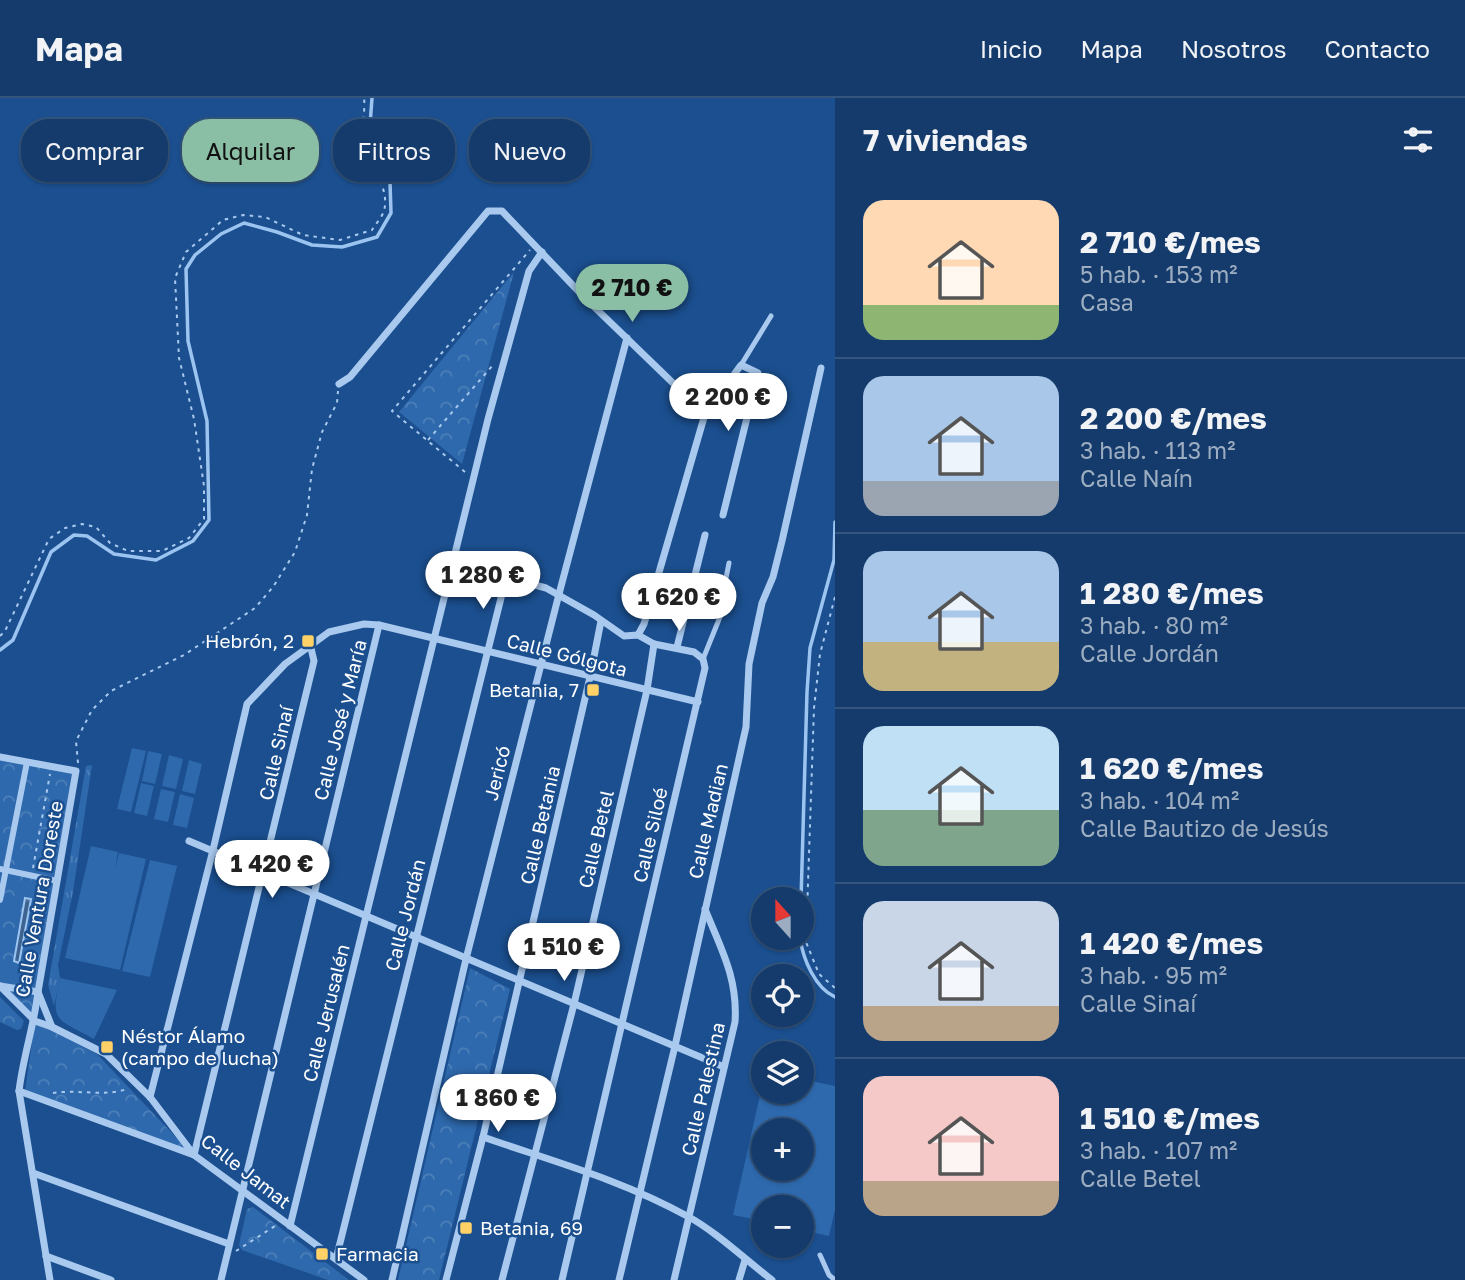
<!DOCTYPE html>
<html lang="es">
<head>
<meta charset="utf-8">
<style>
	body { margin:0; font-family:"Golos Text",sans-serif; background:#214673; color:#f1f3f6; height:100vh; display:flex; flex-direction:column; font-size:26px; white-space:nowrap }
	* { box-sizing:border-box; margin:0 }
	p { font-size:23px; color:#9dadc1 }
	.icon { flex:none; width:38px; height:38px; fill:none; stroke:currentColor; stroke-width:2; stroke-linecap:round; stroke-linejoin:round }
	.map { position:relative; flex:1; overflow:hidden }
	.details { display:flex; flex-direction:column; background:#143b6b; width:630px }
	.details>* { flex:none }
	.banner { position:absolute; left:21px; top:21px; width:665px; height:63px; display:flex; gap:14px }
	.needle { width:46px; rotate:339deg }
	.tools { position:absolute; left:751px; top:789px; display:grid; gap:14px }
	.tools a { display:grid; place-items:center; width:63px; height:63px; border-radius:50%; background:#143b6b; box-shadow:0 2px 5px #0004,0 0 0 2px #33557e; font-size:35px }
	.price { position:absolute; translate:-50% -60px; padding:0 16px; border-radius:24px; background:#fff; color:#222; font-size:23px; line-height:46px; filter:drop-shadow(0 2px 4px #0008) }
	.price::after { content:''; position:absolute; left:50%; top:42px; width:21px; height:16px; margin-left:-10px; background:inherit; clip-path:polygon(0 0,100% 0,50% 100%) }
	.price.current { background:#8abfa5; color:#111 }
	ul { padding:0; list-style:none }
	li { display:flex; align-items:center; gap:21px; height:175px; padding:0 28px }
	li+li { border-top:2px solid #33557e }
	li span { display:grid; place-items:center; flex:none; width:196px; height:140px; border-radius:21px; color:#555 }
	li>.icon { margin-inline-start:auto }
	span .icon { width:84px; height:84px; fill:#fffc; stroke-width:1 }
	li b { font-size:30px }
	h2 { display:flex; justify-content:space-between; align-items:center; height:84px; padding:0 28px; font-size:30px }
	.chip { padding:0 24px; border-radius:28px; background:#143b6b; box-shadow:0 2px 5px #0004,0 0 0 2px #33557e; font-size:24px; line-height:63px }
	.chip.current { background:#8abfa5; color:#111 }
	header { display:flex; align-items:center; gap:42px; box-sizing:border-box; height:98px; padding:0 35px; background:#143b6b; border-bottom:2px solid #33557e }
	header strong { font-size:33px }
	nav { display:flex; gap:38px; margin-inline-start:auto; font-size:24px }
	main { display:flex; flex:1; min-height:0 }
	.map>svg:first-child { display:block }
</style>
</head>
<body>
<header>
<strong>Mapa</strong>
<nav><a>Inicio</a><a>Mapa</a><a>Nosotros</a><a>Contacto</a></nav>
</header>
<main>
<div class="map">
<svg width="835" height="1182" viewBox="0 0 835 1182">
	<defs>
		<pattern id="grass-tufts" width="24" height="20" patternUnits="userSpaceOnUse" patternTransform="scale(1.75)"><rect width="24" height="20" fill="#2e69ad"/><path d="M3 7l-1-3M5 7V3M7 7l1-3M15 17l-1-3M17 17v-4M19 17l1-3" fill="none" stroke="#4d80b9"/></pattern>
		<pattern id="park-crowns" width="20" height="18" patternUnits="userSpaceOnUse" patternTransform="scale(1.75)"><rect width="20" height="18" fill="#2e69ad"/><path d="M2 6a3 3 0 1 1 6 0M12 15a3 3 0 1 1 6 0" fill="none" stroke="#4d80b9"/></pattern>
		<pattern id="water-ripples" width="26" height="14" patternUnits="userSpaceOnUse" patternTransform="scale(1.75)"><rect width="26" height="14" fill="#3c6290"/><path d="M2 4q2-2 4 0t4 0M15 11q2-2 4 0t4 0" fill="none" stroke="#597aa1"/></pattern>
	</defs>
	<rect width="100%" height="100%" fill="#1b4f8f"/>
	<path fill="url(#grass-tufts)" d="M 92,667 L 73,794 L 58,867 L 60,880 L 54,908 L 48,887 L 86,668 Z"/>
	<g fill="url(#park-crowns)">
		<path d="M 514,174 L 462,366 L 399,314 Z"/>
		<path d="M 0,659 L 76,673 L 35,923 L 98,957 L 187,1051 L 25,993 L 35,923 L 0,888 Z"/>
		<path d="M 470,870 L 510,891 L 439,1182 L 398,1182 Z"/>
		<path d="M 0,899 L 24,923 L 21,931 L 17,932 L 0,924 Z"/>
		<path d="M 253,1109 L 349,1182 L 328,1182 L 242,1152 L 239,1147 L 247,1111 Z"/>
	</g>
	<g fill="#2e69ad" fill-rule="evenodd">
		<path d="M 132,650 L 146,653 L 131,714 L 117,711 Z"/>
		<path d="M 148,653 L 162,656 L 155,686 L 142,683 Z"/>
		<path d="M 169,657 L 183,661 L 176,691 L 162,688 Z"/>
		<path d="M 189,662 L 202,666 L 195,696 L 182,693 Z"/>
		<path d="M 141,685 L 154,688 L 147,718 L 134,715 Z"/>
		<path d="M 161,691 L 175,694 L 168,724 L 154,721 Z"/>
		<path d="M 180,696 L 194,700 L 187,730 L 173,727 Z"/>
		<path d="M 91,748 L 118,754 L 115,772 L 119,755 L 146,761 L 120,872 L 65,860 Z"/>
		<path d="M 150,762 L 177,768 L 150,879 L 122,873 Z"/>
		<path d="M 60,880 L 117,892 L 94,941 C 56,920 50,925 60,880 Z"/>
		<path d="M 802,981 L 835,988 L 835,1112 L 829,1138 L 802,1132 L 802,1110 L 763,1110 L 763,1123 L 733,1117 L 763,984 L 763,994 L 802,994 ZM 763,1032 L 802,1032 L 802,1071 L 763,1071 Z"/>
	</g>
	<path fill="url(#water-ripples)" stroke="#9cc4f0" stroke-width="2" d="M 25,800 L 31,801 L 19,865 L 14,863 Z"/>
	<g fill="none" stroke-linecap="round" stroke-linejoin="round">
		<g stroke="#9cc4f0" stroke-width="3.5">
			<path d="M 0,552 L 13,542 L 51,454 L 74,437 L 87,438 L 114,456 L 156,462 L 193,443 L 209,422 L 207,323 L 188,243 L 186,171 L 195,157 L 221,136 L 244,125 L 277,134 L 312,147 L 342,149 L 377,139 L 391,115 L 390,84 L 369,41 L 372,0"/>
			<path d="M 801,802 L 807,594 L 810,550 L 834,462 L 835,424"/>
			<path d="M 800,840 C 803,861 815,890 835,899"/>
		</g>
		<g stroke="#a9c9ee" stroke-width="2" stroke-dasharray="3.5 5" stroke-linecap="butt">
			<path d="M 428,342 L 493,267"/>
			<path d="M 465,374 L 392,313 L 530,152"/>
			<path d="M 835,499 L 820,556 L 814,610 L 806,844 L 819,876 L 835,890"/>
			<path d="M 0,538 L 5,533 L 49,441 L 65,430 L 82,426 L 96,429 L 110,445 L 128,453 L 162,453 L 189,440 L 204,421 L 204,388 L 194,321 L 179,260 L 175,180 L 186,154 L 223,122 L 243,117 L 265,119 L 303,137 L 340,142 L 372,132 C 375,127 382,119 384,113 C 390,89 371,71 364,50 C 359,33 366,16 364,0"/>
			<path d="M 78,665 L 76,643 L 92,612 L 111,593 L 184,557 L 255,510 L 273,489 L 295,454 L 307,417 L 312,371 L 322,334 L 337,305 L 338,293"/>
			<path d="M 33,770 L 50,676"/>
			<path d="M 53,995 C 77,991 104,999 127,991"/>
			<path d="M 236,1153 L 275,1128"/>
		</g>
		<g stroke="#a9c9ee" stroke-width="5">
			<path d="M 741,267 L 771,218"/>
			<path d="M 703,561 L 724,509 L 724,490 L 729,465"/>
			<path d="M 820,1157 L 829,1177 L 835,1182"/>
		</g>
		<g stroke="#a9c9ee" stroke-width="6">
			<path d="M 0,771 L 57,783"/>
			<path d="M 0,802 L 27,664"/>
		</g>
		<g stroke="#a9c9ee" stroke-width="7">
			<path d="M 339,286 L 350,279 L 488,113 L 502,113 L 584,199 L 705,316"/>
			<path d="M 454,465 L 546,490 L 594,517 L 624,538 L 638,537 L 654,546 L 694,554 L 703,561 L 705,570 L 562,1182"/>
			<path d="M 638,537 L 644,526 L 705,316 L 741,267 L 758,275 L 723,417"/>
			<path d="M 677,549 L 705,437"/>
			<path d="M 0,659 L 76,673 L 38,894 C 34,928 23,959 19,993 L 50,1182"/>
			<path d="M 189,743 L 724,969"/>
			<path d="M 0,888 L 35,923 L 52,929 L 106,956 L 150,999 L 194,1057 L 364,1182"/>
			<path d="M 0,888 L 38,894"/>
			<path d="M 38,894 L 52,929"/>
			<path d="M 19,993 L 194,1057 L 314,563 L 310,546"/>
			<path d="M 150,999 L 213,752 L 247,606 L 285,566 L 329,534 L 364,526 L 379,527 L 698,604"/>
			<path d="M 483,1039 C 552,1063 622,1082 687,1118 C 714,1132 747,1163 772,1182"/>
			<path d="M 33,1075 L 229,1146"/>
			<path d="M 290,1128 L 488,321 L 529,173 L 542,154"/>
			<path d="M 46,1158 L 111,1182"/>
			<path d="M 336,1161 L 506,480"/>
			<path d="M 221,1182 L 379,527"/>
			<path d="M 392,1182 L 466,861 L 559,496 L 627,240"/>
			<path d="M 446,1182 L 483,1039 L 590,579 L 601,523"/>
			<path d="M 502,1182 L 574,906 L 647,592 L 654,546"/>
			<path d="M 619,1182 L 675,948 L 746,629 L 749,566 L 762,505 L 773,479 L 782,443 L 821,270"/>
			<path d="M 674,1182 L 735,924 C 738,880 721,851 705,811"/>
			<path d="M 739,1182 L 745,1162"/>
		</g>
	</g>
	<g fill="#ffd166" stroke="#1b4f8f" stroke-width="2.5">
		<rect x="301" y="536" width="14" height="14" rx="3.5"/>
		<rect x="586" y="585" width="14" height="14" rx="3.5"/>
		<rect x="100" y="942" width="14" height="14" rx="3.5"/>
		<rect x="459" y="1123" width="14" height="14" rx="3.5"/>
		<rect x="315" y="1149" width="14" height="14" rx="3.5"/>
	</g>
	<g text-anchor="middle" stroke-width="5" stroke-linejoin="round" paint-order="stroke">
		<g font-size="19" fill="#fff" stroke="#1b4f8f" text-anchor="start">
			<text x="294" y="550" text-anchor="end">Hebrón, 2</text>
			<text x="579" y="599" text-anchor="end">Betania, 7</text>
			<text x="121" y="945">Néstor Álamo<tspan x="121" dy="22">(campo de lucha)</tspan></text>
			<text x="480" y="1137">Betania, 69</text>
			<text x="336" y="1163">Farmacia</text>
		</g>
		<g font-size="19" fill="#fff" stroke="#1b4f8f">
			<text transform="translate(567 557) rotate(14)" y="7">Calle Gólgota</text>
			<text transform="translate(340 622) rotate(-76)" y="7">Calle José y María</text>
			<text transform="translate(276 655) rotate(-77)" y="7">Calle Sinaí</text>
			<text transform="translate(497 675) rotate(-76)" y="7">Jericó</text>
			<text transform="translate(708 723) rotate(-77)" y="7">Calle Madian</text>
			<text transform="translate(540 727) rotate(-77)" y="7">Calle Betania</text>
			<text transform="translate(650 737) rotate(-77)" y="7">Calle Siloé</text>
			<text transform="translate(596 741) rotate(-77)" y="7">Calle Betel</text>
			<text transform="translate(39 801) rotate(-80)" y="7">Calle Ventura Doreste</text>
			<text transform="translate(405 817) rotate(-76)" y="7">Calle Jordán</text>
			<text transform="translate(326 915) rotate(-76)" y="7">Calle Jerusalén</text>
			<text transform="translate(703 991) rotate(-77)" y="7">Calle Palestina</text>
			<text transform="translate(246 1073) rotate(38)" y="7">Calle Jamat</text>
		</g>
	</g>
</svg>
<div class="tools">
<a><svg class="needle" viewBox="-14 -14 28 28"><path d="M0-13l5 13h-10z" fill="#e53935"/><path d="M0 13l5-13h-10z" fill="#9dadc1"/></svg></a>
<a><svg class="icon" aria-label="locate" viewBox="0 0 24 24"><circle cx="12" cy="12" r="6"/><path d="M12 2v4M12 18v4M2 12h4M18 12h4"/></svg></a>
<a><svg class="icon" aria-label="layers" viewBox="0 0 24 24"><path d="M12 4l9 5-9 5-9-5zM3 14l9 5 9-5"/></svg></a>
<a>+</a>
<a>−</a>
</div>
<b class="price current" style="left:632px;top:226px">2 710 €</b>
<b class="price" style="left:728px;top:335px">2 200 €</b>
<b class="price" style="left:483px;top:513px">1 280 €</b>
<b class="price" style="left:679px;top:535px">1 620 €</b>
<b class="price" style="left:272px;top:802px">1 420 €</b>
<b class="price" style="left:564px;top:885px">1 510 €</b>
<b class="price" style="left:498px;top:1036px">1 860 €</b>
<div class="banner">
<a class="chip">Comprar</a>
<a class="chip current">Alquilar</a>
<a class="chip">Filtros</a>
<a class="chip">Nuevo</a>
</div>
</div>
<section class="details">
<h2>7 viviendas<svg class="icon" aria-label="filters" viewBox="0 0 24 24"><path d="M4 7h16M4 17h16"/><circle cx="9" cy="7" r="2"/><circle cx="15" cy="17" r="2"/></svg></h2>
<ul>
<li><span style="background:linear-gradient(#ffd9b3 75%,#8fb573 0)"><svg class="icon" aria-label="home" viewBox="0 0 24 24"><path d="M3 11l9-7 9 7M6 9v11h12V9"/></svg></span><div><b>2 710 €/mes</b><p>5 hab. · 153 m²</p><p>Casa</p></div></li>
<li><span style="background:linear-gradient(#a9c7e8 75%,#9aa5b1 0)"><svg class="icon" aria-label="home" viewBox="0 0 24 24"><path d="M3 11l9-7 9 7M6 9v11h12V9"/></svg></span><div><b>2 200 €/mes</b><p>3 hab. · 113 m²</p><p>Calle Naín</p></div></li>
<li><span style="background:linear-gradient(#a9c7e8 65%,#c2b280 0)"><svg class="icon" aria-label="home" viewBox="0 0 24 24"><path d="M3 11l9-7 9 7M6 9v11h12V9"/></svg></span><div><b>1 280 €/mes</b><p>3 hab. · 80 m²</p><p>Calle Jordán</p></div></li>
<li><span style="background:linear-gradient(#bfe0f5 60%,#7fa58c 0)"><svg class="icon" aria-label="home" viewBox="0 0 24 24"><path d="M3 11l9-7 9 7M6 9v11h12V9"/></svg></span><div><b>1 620 €/mes</b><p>3 hab. · 104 m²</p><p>Calle Bautizo de Jesús</p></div></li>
<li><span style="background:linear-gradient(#c9d6e8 75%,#b9a48a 0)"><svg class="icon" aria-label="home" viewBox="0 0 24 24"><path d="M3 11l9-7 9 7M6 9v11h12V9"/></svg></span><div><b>1 420 €/mes</b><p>3 hab. · 95 m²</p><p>Calle Sinaí</p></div></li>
<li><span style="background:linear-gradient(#f6c9c9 75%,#b9a48a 0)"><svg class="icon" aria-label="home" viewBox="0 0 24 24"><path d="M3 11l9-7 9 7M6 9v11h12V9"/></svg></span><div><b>1 510 €/mes</b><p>3 hab. · 107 m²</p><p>Calle Betel</p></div></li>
</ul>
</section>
</main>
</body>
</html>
